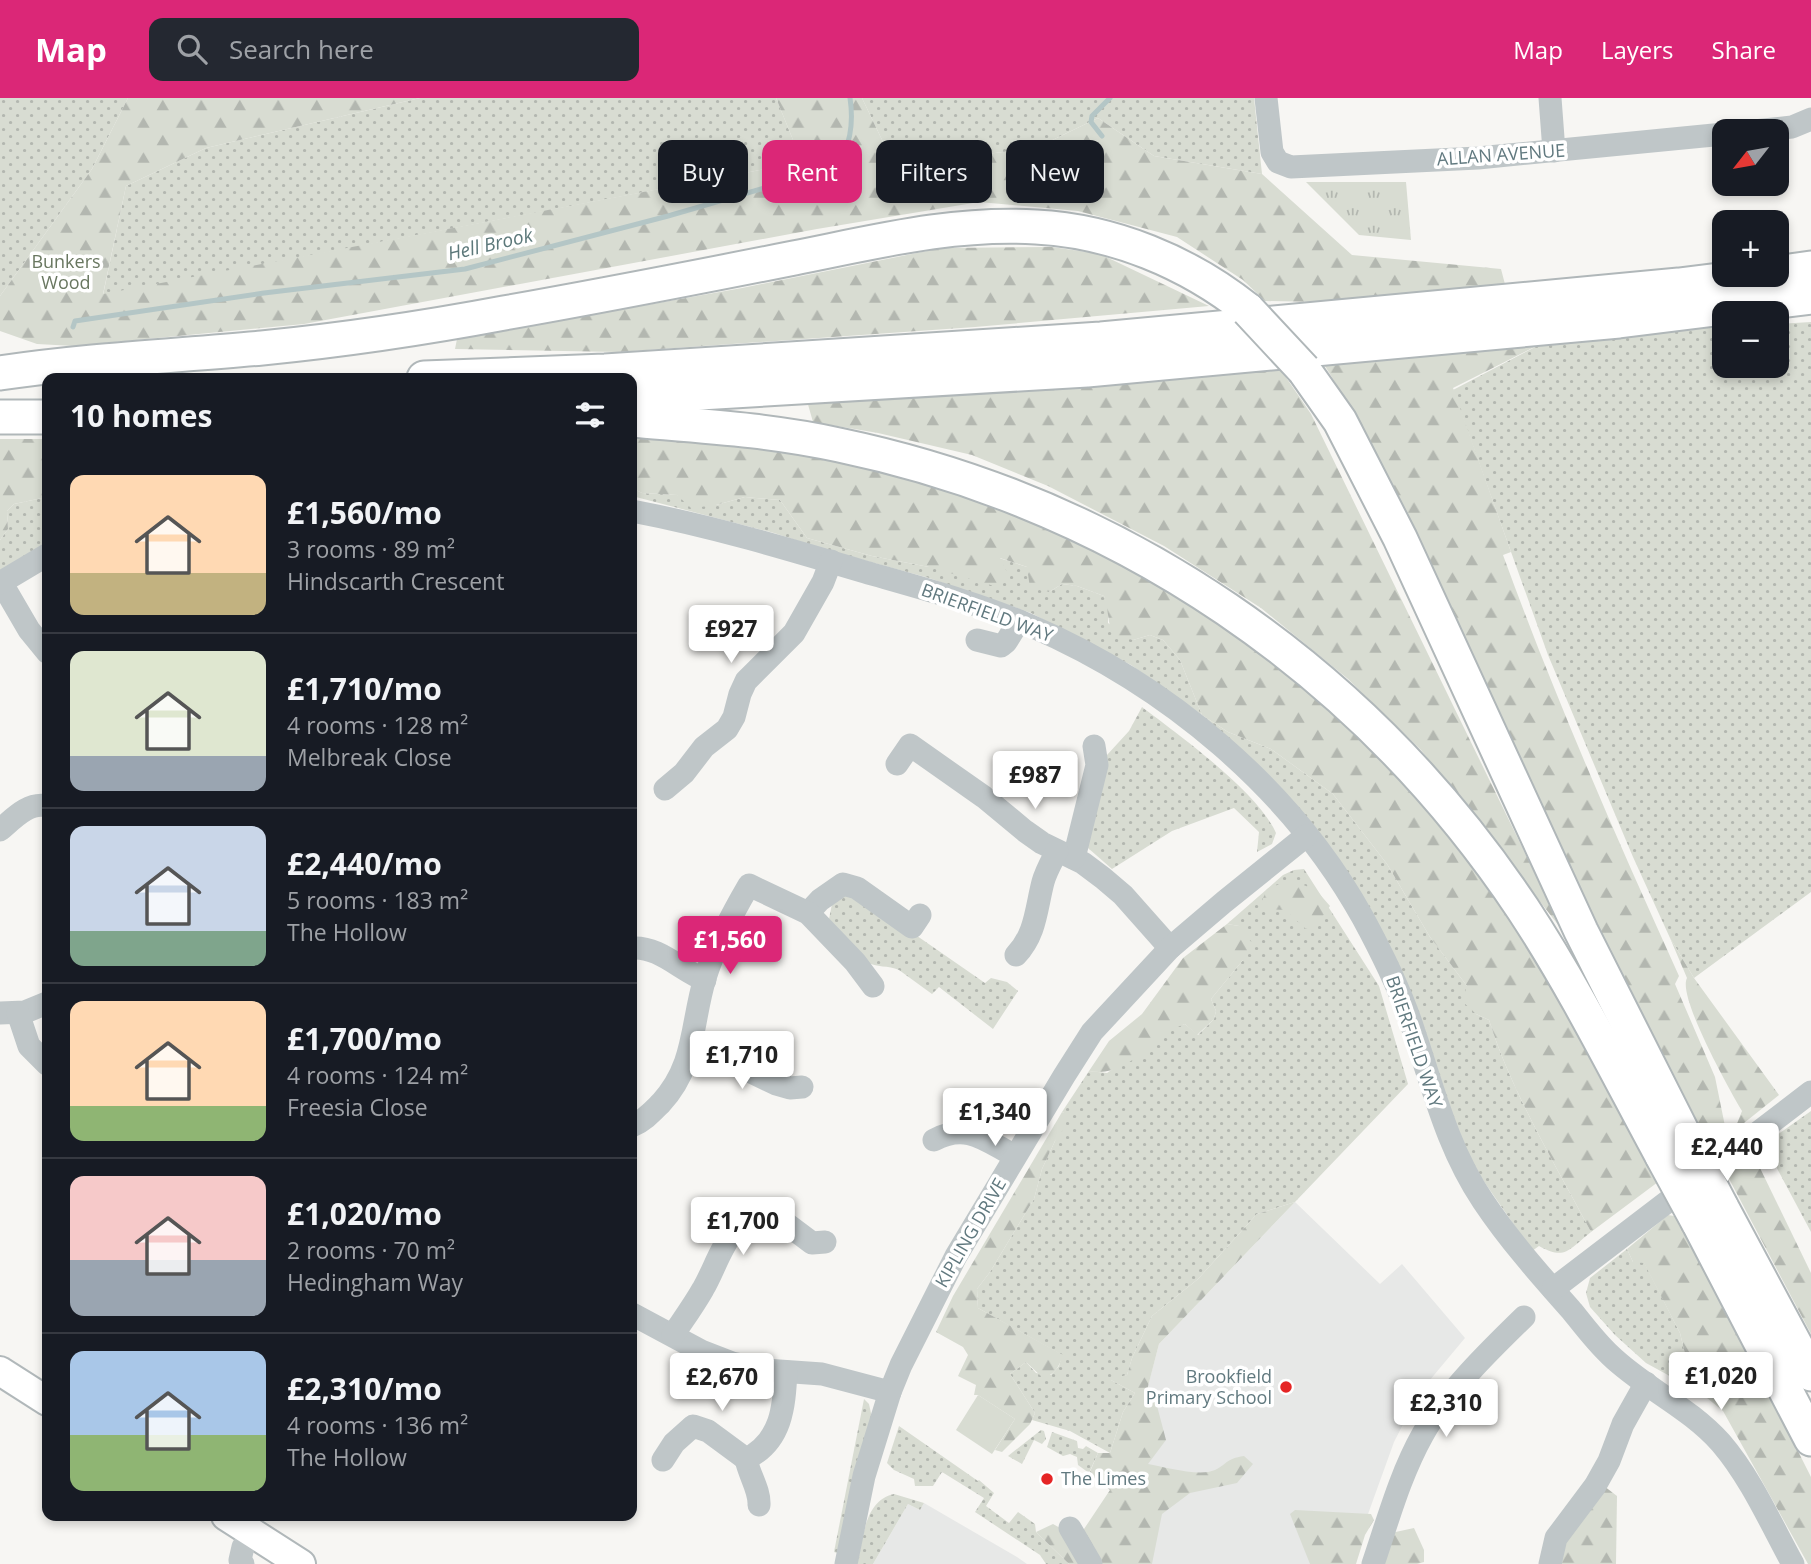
<!DOCTYPE html>
<html lang="en">
<head>
<meta charset="utf-8">
<style>
	body { margin:0; font-family:"Open Sans",sans-serif; background:#242831; color:#f1f3f6; height:100vh; display:flex; flex-direction:column; font-size:26px; white-space:nowrap }
	* { box-sizing:border-box; margin:0 }
	p { font-size:23px; color:#9ea1a6 }
	.icon { flex:none; width:38px; height:38px; fill:none; stroke:currentColor; stroke-width:2; stroke-linecap:round; stroke-linejoin:round }
	.map { position:relative; flex:1; overflow:hidden }
	.side { position:absolute; left:42px; top:275px; width:595px; height:1148px; display:flex; flex-direction:column; background:#171b24; border-radius:14px; box-shadow:0 4px 10px #0003 }
	.side>* { flex:none }
	.hud { position:absolute; left:658px; top:42px; width:665px; height:63px; display:flex; gap:14px }
	.needle { width:46px; rotate:239deg }
	.buttons { position:absolute; left:1712px; top:21px; display:grid; gap:14px }
	.buttons a { display:grid; place-items:center; width:77px; height:77px; border-radius:14px; background:#171b24; box-shadow:0 4px 10px #0003; font-size:35px }
	.price { position:absolute; translate:-50% -60px; padding:0 16px; border-radius:7px; background:#fff; color:#222; font-size:23px; line-height:46px; filter:drop-shadow(0 2px 4px #0008) }
	.price::after { content:''; position:absolute; left:50%; top:42px; width:21px; height:16px; margin-left:-10px; background:inherit; clip-path:polygon(0 0,100% 0,50% 100%) }
	.price.current { background:#db2777; color:#fff }
	ul { padding:0; list-style:none }
	li { display:flex; align-items:center; gap:21px; height:175px; padding:0 28px }
	li+li { border-top:2px solid #363941 }
	li span { display:grid; place-items:center; flex:none; width:196px; height:140px; border-radius:14px; color:#555 }
	li>.icon { margin-inline-start:auto }
	span .icon { width:84px; height:84px; fill:#fffc; stroke-width:1 }
	li b { font-size:30px }
	h2 { display:flex; justify-content:space-between; align-items:center; height:84px; padding:0 28px; font-size:30px }
	.chip { padding:0 24px; border-radius:14px; background:#171b24; box-shadow:0 4px 10px #0003; font-size:24px; line-height:63px }
	.chip.current { background:#db2777; color:#fff }
	header { display:flex; align-items:center; gap:42px; box-sizing:border-box; height:98px; padding:0 35px; background:#db2777; color:#fff }
	header strong { font-size:33px }
	nav { display:flex; gap:38px; margin-inline-start:auto; font-size:24px }
	.search { width:490px; height:63px; background:#242831; display:flex; align-items:center; gap:18px; box-sizing:border-box; padding:0 24px; border-radius:14px; color:#9ea1a6; font-size:26px }
	.map>svg:first-child { display:block }
</style>
</head>
<body>
<header>
<strong>Map</strong>
<div class="search"><svg class="icon" aria-label="search" viewBox="0 0 24 24"><circle cx="10" cy="10" r="6"/><path d="M15 15l6 6"/></svg>Search here</div>
<nav><a>Map</a><a>Layers</a><a>Share</a></nav>
</header>
<div class="map">
<svg width="1811" height="1466" viewBox="0 0 1811 1466">
	<defs>
		<pattern id="grass-dots" width="8" height="8" patternUnits="userSpaceOnUse" patternTransform="scale(1.75)"><rect width="8" height="8" fill="#d8dcd2"/><path d="M2 2h.1M6 6h.1" fill="none" stroke="#b3b7b0" stroke-width="1.8" stroke-linecap="round"/></pattern>
		<pattern id="forest-firs" width="22" height="20" patternUnits="userSpaceOnUse" patternTransform="scale(1.75)"><rect width="22" height="20" fill="#d8dcd2"/><path d="M5 1l3.5 6h-7zM16 11l3.5 6h-7z" fill="#b3b7b0"/></pattern>
		<pattern id="park-tufts" width="24" height="20" patternUnits="userSpaceOnUse" patternTransform="scale(1.75)"><rect width="24" height="20" fill="#d8dcd2"/><path d="M3 7l-1-3M5 7V3M7 7l1-3M15 17l-1-3M17 17v-4M19 17l1-3" fill="none" stroke="#b3b7b0"/></pattern>
	</defs>
	<rect width="100%" height="100%" fill="#f7f6f3"/>
	<g fill="#e7e8e7">
		<path d="M 1295,1104 L 1380,1186 L 1402,1166 L 1465,1240 L 1419,1295 L 1394,1344 L 1350,1466 L 1101,1466 L 1159,1246 Z"/>
		<path d="M 924,1405 L 1017,1459 L 1027,1466 L 873,1466 L 908,1406 L 920,1412 Z"/>
	</g>
	<g fill="url(#grass-dots)">
		<path d="M 0,0 L 128,0 L 92,71 L 0,198 Z"/>
		<path d="M 420,0 L 776,0 L 802,64 L 103,197 L 126,88 L 206,50 Z"/>
		<path d="M 862,0 L 1254,0 L 1262,76 L 1154,58 L 1098,20 L 1036,50 L 894,67 Z"/>
		<path d="M 1811,224 L 1811,794 L 1694,880 L 1670,840 L 1633,759 L 1548,557 L 1453,292 L 1558,237 L 1724,229 L 1724,268 L 1776,268 L 1776,226 Z"/>
		<path d="M 632,390 L 642,395 L 677,397 L 716,407 L 745,399 L 780,402 L 807,440 L 872,458 L 929,469 L 999,460 L 1027,469 L 1049,494 L 1062,486 L 1077,488 L 1104,498 L 1108,507 L 1108,525 L 1133,542 L 1150,537 L 1163,542 L 1180,562 L 1202,617 L 1228,634 L 1271,651 L 1333,696 L 1387,766 L 1430,839 L 1467,888 L 1476,916 L 1489,922 C 1512,995 1555,1066 1591,1134 C 1569,1151 1566,1163 1539,1148 L 1532,1153 L 1476,1072 L 1458,1039 L 1423,932 L 1256,666 L 1202,617 L 1131,567 L 1031,515 L 929,480 L 823,451 L 774,435 L 632,398 Z"/>
		<path d="M 47,399 L 47,448 L 0,475 L 0,442 L 8,431 L 7,413 L 14,406 Z"/>
		<path d="M 1142,609 C 1179,637 1258,694 1276,735 L 1272,746 L 1257,754 L 1259,734 L 1234,710 L 1172,733 L 1112,771 L 1088,750 L 1089,716 L 1107,657 L 1129,633 Z"/>
		<path d="M 1304,771 L 1379,888 L 1408,986 L 1295,1104 L 1257,1116 L 1198,1181 L 1152,1218 L 1132,1260 L 1127,1277 L 1111,1282 L 1135,1295 L 1123,1314 L 1110,1355 L 1070,1333 L 1032,1322 L 1035,1315 L 1010,1276 L 1026,1264 L 1036,1275 L 1051,1277 L 1059,1268 L 1062,1257 L 978,1210 L 977,1191 L 990,1174 L 1034,1101 L 1042,1071 L 1055,1043 L 1064,1015 L 1062,1014 L 1089,973 L 1107,975 L 1175,929 L 1185,926 L 1198,937 L 1214,921 L 1216,913 L 1211,901 L 1243,862 L 1239,828 L 1227,826 L 1283,777 L 1294,772 Z"/>
		<path d="M 858,797 L 985,885 L 991,880 L 1007,884 L 1018,893 L 993,931 L 939,889 L 932,896 L 899,872 C 888,867 877,870 866,864 L 829,821 L 832,806 L 840,798 Z"/>
		<path d="M 1811,1013 L 1811,1134 L 1764,1046 Z"/>
		<path d="M 1627,1151 L 1633,1164 L 1644,1164 L 1680,1235 L 1686,1260 L 1674,1269 L 1677,1282 L 1646,1265 L 1615,1237 L 1590,1209 L 1586,1195 L 1590,1180 Z"/>
		<path d="M 864,1301 L 869,1306 L 872,1320 L 837,1455 L 834,1454 Z"/>
		<path d="M 899,1328 L 978,1383 L 979,1382 L 994,1395 L 986,1408 L 1009,1425 L 1018,1414 L 1035,1426 L 1036,1434 L 1069,1466 L 1046,1466 L 1040,1457 L 975,1414 L 984,1400 L 942,1374 L 933,1388 L 915,1388 L 914,1381 L 894,1372 L 887,1365 Z"/>
		<path d="M 1041,1332 L 1044,1333 L 1046,1341 L 1042,1346 L 1034,1342 L 1022,1366 L 1008,1358 Z"/>
		<path d="M 1052,1334 L 1077,1343 L 1078,1350 L 1083,1351 L 1086,1348 L 1098,1355 L 1089,1375 L 1078,1367 L 1077,1359 L 1070,1356 L 1063,1358 L 1047,1349 Z"/>
		<path d="M 894,1396 L 924,1405 L 920,1412 L 908,1406 L 873,1466 L 857,1466 C 864,1439 864,1403 894,1396 Z"/>
	</g>
	<g fill="url(#forest-firs)">
		<path d="M 128,0 L 420,0 L 206,50 L 126,88 L 103,196 L 802,64 L 776,0 L 862,0 L 894,67 L 1036,50 L 1098,20 L 1154,58 L 1262,76 L 1352,157 L 1501,171 L 1506,190 L 1319,204 L 1265,203 L 1243,182 L 1177,139 L 1078,113 L 979,104 L 817,131 L 304,226 L 74,248 L 37,246 L 0,233 L 0,198 L 92,71 Z"/>
		<path d="M 1052,149 L 1100,156 L 1209,208 L 975,229 L 618,254 L 455,251 L 457,241 L 742,190 L 942,150 Z"/>
		<path d="M 1558,237 L 1453,290 L 1511,454 L 1503,457 C 1555,600 1616,739 1679,878 L 1675,886 L 1715,979 L 1727,1038 L 1712,1050 L 1640,921 L 1355,317 L 1325,268 Z"/>
		<path d="M 1281,272 L 1311,316 L 1563,833 L 1421,652 L 1348,581 L 1261,510 L 1164,448 L 1048,388 L 972,357 L 878,335 L 813,324 L 807,303 L 1103,287 Z"/>
		<path d="M 632,336 L 712,341 L 820,358 L 942,389 L 1073,440 L 1138,474 L 1215,521 L 1266,557 L 1372,647 L 1443,726 L 1493,793 L 1564,901 L 1658,1084 L 1591,1134 C 1555,1066 1512,995 1489,922 L 1476,916 L 1462,903 L 1467,888 L 1430,839 L 1387,766 L 1333,696 L 1271,651 L 1228,634 L 1202,617 L 1180,562 L 1163,542 L 1150,537 L 1133,542 L 1113,537 C 1107,524 1109,511 1104,498 L 1077,488 L 1062,486 L 1049,494 L 1030,490 L 1027,469 L 1000,460 L 1010,480 L 994,488 L 929,469 L 872,458 L 807,440 L 780,402 L 745,399 L 716,407 L 691,410 L 677,397 L 642,395 L 632,390 Z"/>
		<path d="M 0,341 L 47,341 L 47,399 L 14,406 L 7,413 L 8,431 L 0,442 Z"/>
		<path d="M 1296,784 L 1316,792 L 1330,808 L 1318,825 L 1306,831 L 1285,812 L 1266,811 L 1261,805 L 1267,791 L 1282,785 Z"/>
		<path d="M 1227,826 L 1239,828 L 1252,845 L 1243,862 L 1211,901 L 1216,913 L 1214,921 L 1197,937 L 1185,926 C 1150,938 1130,981 1089,973 L 1109,943 L 1142,916 L 1183,860 Z"/>
		<path d="M 1670,840 L 1694,880 L 1779,997 L 1734,1033 L 1742,1013 C 1730,993 1677,898 1687,880 Z"/>
		<path d="M 1062,1014 L 1064,1015 L 1066,1028 L 1055,1043 L 1042,1071 L 1034,1101 L 990,1174 L 977,1191 L 978,1210 L 1063,1257 C 1059,1269 1055,1276 1043,1280 L 1026,1264 L 1010,1276 L 1035,1315 L 1030,1326 L 1002,1354 L 995,1352 L 1015,1321 L 978,1297 L 974,1297 L 976,1287 L 958,1278 L 968,1257 L 963,1249 L 936,1234 L 953,1198 Z"/>
		<path d="M 1745,1065 L 1760,1070 L 1811,1175 L 1811,1236 L 1726,1075 Z"/>
		<path d="M 1295,1104 L 1159,1246 L 1145,1300 L 1156,1304 L 1166,1342 L 1148,1366 C 1165,1369 1199,1379 1215,1372 C 1229,1365 1225,1361 1244,1358 L 1253,1366 L 1237,1385 L 1190,1395 L 1162,1416 L 1152,1466 L 1069,1466 L 1036,1434 L 1053,1426 L 1078,1440 L 1110,1392 L 1089,1376 L 1098,1355 L 1110,1355 L 1123,1314 L 1135,1295 L 1109,1281 L 1127,1277 L 1132,1260 L 1152,1218 L 1198,1181 L 1257,1116 Z"/>
		<path d="M 1668,1117 L 1680,1119 L 1811,1379 L 1811,1466 L 1808,1466 L 1723,1313 L 1696,1291 L 1677,1282 L 1674,1269 L 1686,1260 L 1680,1235 L 1644,1165 L 1633,1164 L 1627,1151 Z"/>
		<path d="M 1604,1388 L 1617,1398 L 1616,1466 L 1561,1466 L 1566,1441 Z"/>
		<path d="M 1295,1412 L 1371,1416 L 1374,1422 L 1365,1437 L 1356,1466 L 1310,1466 L 1290,1416 Z"/>
		<path d="M 1414,1430 L 1424,1452 L 1424,1464 L 1417,1466 L 1377,1466 L 1391,1435 Z"/>
	</g>
	<path fill="url(#park-tufts)" d="M 1306,84 L 1406,84 L 1411,142 L 1359,137 Z"/>
	<path fill="#d8dcd2" d="M 978,1297 L 1015,1321 L 992,1356 L 956,1332 Z"/>
	<g fill="none" stroke-linecap="round" stroke-linejoin="round">
		<g stroke="#b4c6c6" stroke-width="5">
			<path d="M 1102,38 L 1091,24 L 1092,18 L 1110,0"/>
			<path d="M 73,229 L 75,223 L 264,195 L 465,171 L 668,118 L 816,75 L 835,72 C 850,49 854,27 850,0"/>
		</g>
		<g stroke="#b1b8ba" stroke-width="32">
			<g id="major">
				<path d="M 0,1273 L 47,1303"/>
				<path d="M 226,1418 L 301,1466"/>
			</g>
		</g>
		<g stroke="#b0b7b9" stroke-width="37">
			<g id="highway">
				<path d="M 1776,175 L 1811,170"/>
				<path d="M 1304,272 L 1340,323 L 1400,440 L 1581,833 L 1686,1041"/>
				<path d="M 0,275 C 87,262 175,258 262,250 C 343,242 424,230 504,215 C 601,198 698,179 794,160 C 875,144 953,124 1036,129 C 1113,133 1188,164 1248,212"/>
				<path d="M 424,280 L 605,273 L 1101,241 L 1679,187 L 1759,177"/>
				<path d="M 632,299 L 1087,272 L 1619,223 L 1811,199"/>
				<path d="M 0,319 L 47,319"/>
				<path d="M 632,322 C 701,328 771,332 839,347 C 1121,406 1363,571 1523,811 C 1575,890 1617,975 1662,1058"/>
				<path d="M 1721,1108 L 1811,1276"/>
				<path d="M 1698,1124 L 1811,1341"/>
			</g>
		</g>
		<g stroke="#bfc6c8" stroke-width="23">
			<path d="M 1266,0 L 1272,54 L 1278,64 L 1291,69 L 1478,60 L 1724,36"/>
			<path d="M 1550,0 L 1554,53"/>
			<path d="M 1754,33 L 1792,29 L 1811,21"/>
			<path d="M 632,413 C 711,428 788,451 865,474 C 921,490 978,505 1031,528 C 1167,587 1291,690 1363,820 C 1383,857 1402,895 1414,934 C 1434,993 1448,1051 1483,1103 C 1509,1142 1541,1178 1572,1213 C 1584,1228 1596,1244 1610,1257 C 1644,1290 1689,1309 1721,1345 C 1751,1380 1771,1426 1793,1466"/>
			<path d="M 1,484 L 29,532 L 47,554"/>
			<path d="M 0,485 L 47,457"/>
			<path d="M 977,542 L 1001,548 L 1006,544 L 1019,523"/>
			<path d="M 897,666 L 910,647 L 984,699 L 1025,733 L 1042,745 L 1083,765 L 1103,780 L 1123,797 L 1170,850"/>
			<path d="M 665,691 L 684,675 L 704,649 L 727,631 L 734,619 L 740,596 L 746,583 L 794,535 L 823,484 L 831,463"/>
			<path d="M 0,732 C 12,722 29,703 47,708"/>
			<path d="M 1074,760 L 1097,667 L 1094,648"/>
			<path d="M 808,815 L 820,802 L 843,786 L 857,790 L 912,829 L 920,817"/>
			<path d="M 632,850 C 659,848 680,872 705,882"/>
			<path d="M 1016,857 C 1036,836 1036,811 1043,784 C 1046,773 1052,763 1057,753"/>
			<path d="M 0,915 L 25,914 L 47,905"/>
			<path d="M 18,915 L 29,948 L 47,966"/>
			<path d="M 693,946 L 776,986 L 790,990 L 802,989"/>
			<path d="M 632,1028 C 644,1023 652,1014 661,1005 C 696,967 691,926 705,880 C 715,848 732,816 749,787 L 808,815 L 855,864 L 873,888"/>
			<path d="M 934,1042 C 967,1024 986,1043 1015,1058"/>
			<path d="M 1553,1191 L 1811,994"/>
			<path d="M 632,1216 L 701,1253 L 732,1265 L 765,1272 L 822,1276 L 890,1294"/>
			<path d="M 673,1237 C 683,1222 694,1207 703,1191 C 719,1164 728,1119 766,1114 L 780,1121 L 812,1145 L 825,1144"/>
			<path d="M 746,1361 C 749,1377 760,1392 759,1407"/>
			<path d="M 663,1362 L 674,1345 L 693,1328 L 708,1333 L 746,1361 C 782,1343 784,1309 786,1274"/>
			<path d="M 1070,1430 L 1091,1466"/>
			<path d="M 243,1466 L 240,1462 L 243,1449 L 253,1436"/>
			<path d="M 846,1466 L 864,1378 L 890,1294 L 901,1267 L 956,1158 L 1064,978 L 1092,934 L 1170,850 L 1224,804 L 1306,738"/>
			<path d="M 1373,1466 C 1388,1422 1400,1377 1423,1336 C 1446,1295 1490,1252 1524,1219"/>
			<path d="M 1550,1466 L 1556,1440 L 1595,1388 L 1609,1363 L 1623,1326 L 1646,1285"/>
		</g>
		<use href="#major" stroke="#fff" stroke-width="28"/>
		<use href="#highway" stroke="#fff" stroke-width="33"/>
		<g stroke="#b0b7b9" stroke-width="37" stroke-linecap="butt">
			<g id="highway-bridge">
				<path d="M 1248,212 L 1304,272"/>
				<path d="M 1686,1041 L 1721,1108"/>
				<path d="M 1662,1058 L 1698,1124"/>
			</g>
		</g>
		<use href="#highway-bridge" stroke="#fff" stroke-width="33"/>
	</g>
	<g fill="#e52525" stroke="#fff" stroke-width="2.5">
		<circle cx="1286" cy="1289" r="7"/>
		<circle cx="1047" cy="1381" r="7"/>
	</g>
	<g text-anchor="middle" stroke-width="7" stroke-linejoin="round" paint-order="stroke">
		<g font-size="18" fill="#61797f" stroke="#fff">
			<text transform="translate(1501 57) rotate(-4)" y="6">ALLAN AVENUE</text>
			<text transform="translate(987 515) rotate(20)" y="6">BRIERFIELD WAY</text>
			<text transform="translate(1414 944) rotate(71)" y="6">BRIERFIELD WAY</text>
			<text transform="translate(971 1135) rotate(-60)" y="6">KIPLING DRIVE</text>
		</g>
		<g font-size="18" fill="#697760" stroke="#fff">
			<text x="66" y="170">Bunkers<tspan x="66" dy="21">Wood</tspan></text>
		</g>
		<g font-size="18" fill="#61797f" stroke="#fff" text-anchor="end">
			<text x="1272" y="1285">Brookfield<tspan x="1272" dy="21">Primary School</tspan></text>
			<text x="1061" y="1387" text-anchor="start">The Limes</text>
		</g>
		<g font-size="19" font-style="italic" fill="#5c787a" stroke="#fff">
			<text transform="translate(490 146) rotate(-13)" y="7">Hell Brook</text>
		</g>
	</g>
</svg>
<div class="buttons">
<a><svg class="needle" viewBox="-14 -14 28 28"><path d="M0-13l5 13h-10z" fill="#e53935"/><path d="M0 13l5-13h-10z" fill="#9ea1a6"/></svg></a>
<a>+</a>
<a>−</a>
</div>
<b class="price" style="left:731px;top:567px">£927</b>
<b class="price" style="left:1035px;top:713px">£987</b>
<b class="price current" style="left:730px;top:878px">£1,560</b>
<b class="price" style="left:742px;top:993px">£1,710</b>
<b class="price" style="left:995px;top:1050px">£1,340</b>
<b class="price" style="left:1727px;top:1085px">£2,440</b>
<b class="price" style="left:743px;top:1159px">£1,700</b>
<b class="price" style="left:1721px;top:1314px">£1,020</b>
<b class="price" style="left:722px;top:1315px">£2,670</b>
<b class="price" style="left:1446px;top:1341px">£2,310</b>
<div class="hud">
<a class="chip">Buy</a>
<a class="chip current">Rent</a>
<a class="chip">Filters</a>
<a class="chip">New</a>
</div>
<section class="side">
<h2>10 homes<svg class="icon" aria-label="filters" viewBox="0 0 24 24"><path d="M4 7h16M4 17h16"/><circle cx="9" cy="7" r="2"/><circle cx="15" cy="17" r="2"/></svg></h2>
<ul>
<li><span style="background:linear-gradient(#ffd9b3 70%,#c2b280 0)"><svg class="icon" aria-label="home" viewBox="0 0 24 24"><path d="M3 11l9-7 9 7M6 9v11h12V9"/></svg></span><div><b>£1,560/mo</b><p>3 rooms · 89 m²</p><p>Hindscarth Crescent</p></div></li>
<li><span style="background:linear-gradient(#dfe7d0 75%,#9aa5b1 0)"><svg class="icon" aria-label="home" viewBox="0 0 24 24"><path d="M3 11l9-7 9 7M6 9v11h12V9"/></svg></span><div><b>£1,710/mo</b><p>4 rooms · 128 m²</p><p>Melbreak Close</p></div></li>
<li><span style="background:linear-gradient(#c9d6e8 75%,#7fa58c 0)"><svg class="icon" aria-label="home" viewBox="0 0 24 24"><path d="M3 11l9-7 9 7M6 9v11h12V9"/></svg></span><div><b>£2,440/mo</b><p>5 rooms · 183 m²</p><p>The Hollow</p></div></li>
<li><span style="background:linear-gradient(#ffd9b3 75%,#8fb573 0)"><svg class="icon" aria-label="home" viewBox="0 0 24 24"><path d="M3 11l9-7 9 7M6 9v11h12V9"/></svg></span><div><b>£1,700/mo</b><p>4 rooms · 124 m²</p><p>Freesia Close</p></div></li>
<li><span style="background:linear-gradient(#f6c9c9 60%,#9aa5b1 0)"><svg class="icon" aria-label="home" viewBox="0 0 24 24"><path d="M3 11l9-7 9 7M6 9v11h12V9"/></svg></span><div><b>£1,020/mo</b><p>2 rooms · 70 m²</p><p>Hedingham Way</p></div></li>
<li><span style="background:linear-gradient(#a9c7e8 60%,#8fb573 0)"><svg class="icon" aria-label="home" viewBox="0 0 24 24"><path d="M3 11l9-7 9 7M6 9v11h12V9"/></svg></span><div><b>£2,310/mo</b><p>4 rooms · 136 m²</p><p>The Hollow</p></div></li>
</ul>
</section>
</div>
</body>
</html>
